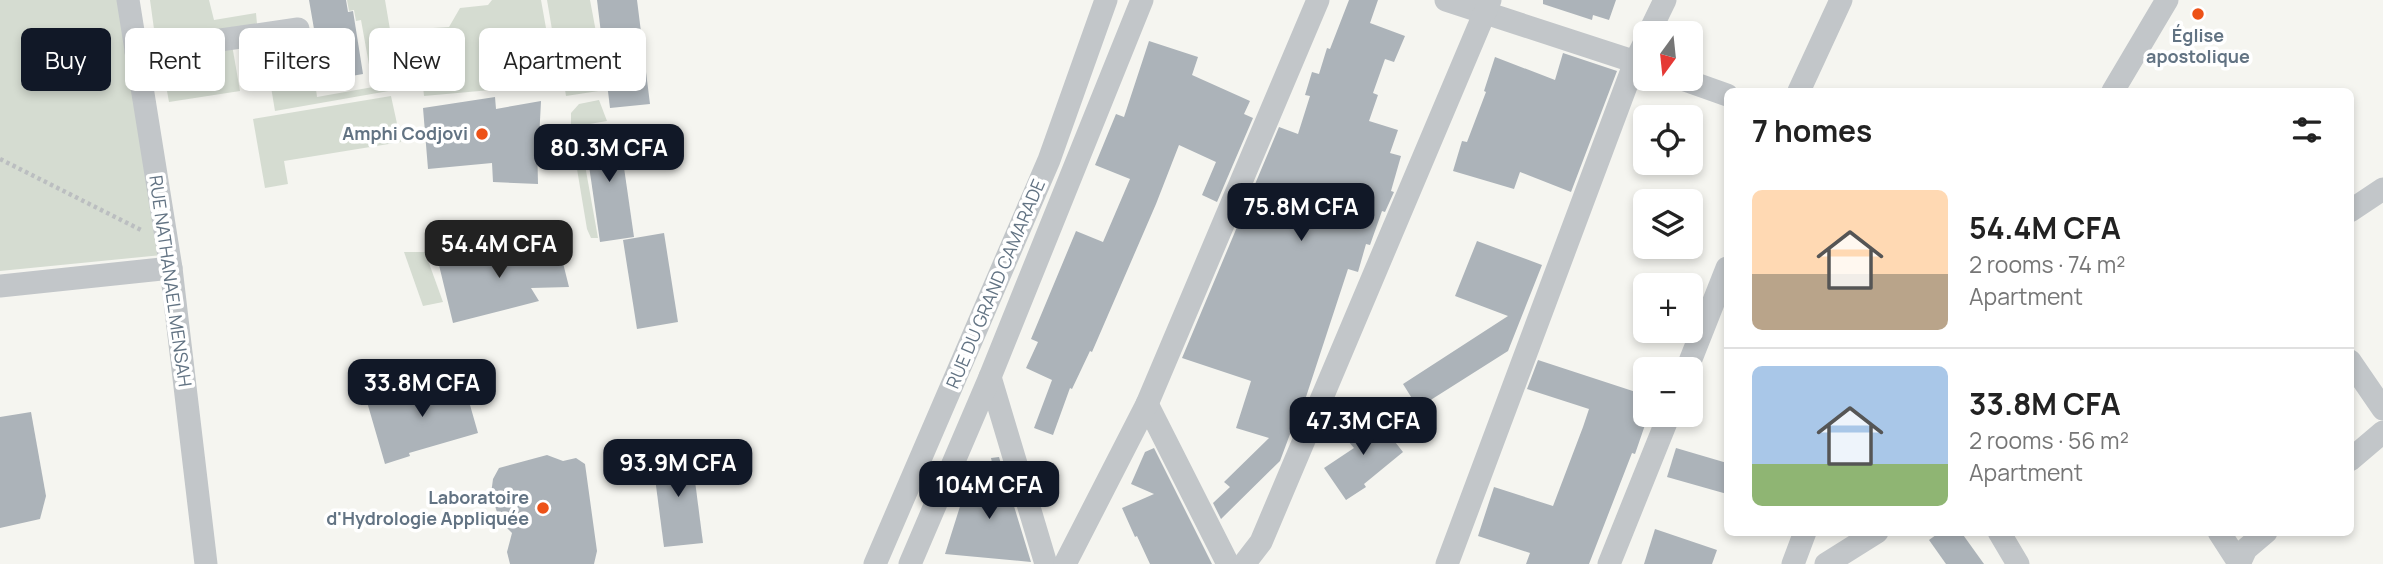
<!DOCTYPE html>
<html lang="en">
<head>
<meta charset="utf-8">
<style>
	body { margin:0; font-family:Manrope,sans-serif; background:#f2f2f2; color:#222; height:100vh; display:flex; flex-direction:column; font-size:26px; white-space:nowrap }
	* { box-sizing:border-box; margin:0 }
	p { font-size:23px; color:#767676 }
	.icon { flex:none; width:38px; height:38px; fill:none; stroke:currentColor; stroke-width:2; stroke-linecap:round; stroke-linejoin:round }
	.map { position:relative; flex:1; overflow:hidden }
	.drawer { position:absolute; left:1724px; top:88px; width:630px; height:448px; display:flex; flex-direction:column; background:#fff; border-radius:10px; box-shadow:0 4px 10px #0003 }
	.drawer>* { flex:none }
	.top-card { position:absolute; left:21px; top:28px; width:665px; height:63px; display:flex; gap:14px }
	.needle { width:46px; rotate:195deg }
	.buttons { position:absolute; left:1633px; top:21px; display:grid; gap:14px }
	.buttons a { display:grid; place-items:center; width:70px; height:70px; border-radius:10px; background:#fff; box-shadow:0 4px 10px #0003; font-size:35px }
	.price { position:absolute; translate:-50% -60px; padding:0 16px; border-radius:14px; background:#111827; color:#fff; font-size:23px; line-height:46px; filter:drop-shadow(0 2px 4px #0008) }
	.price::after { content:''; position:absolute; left:50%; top:42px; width:21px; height:16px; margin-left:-10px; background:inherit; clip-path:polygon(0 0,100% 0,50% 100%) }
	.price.active { background:#222; color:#fff }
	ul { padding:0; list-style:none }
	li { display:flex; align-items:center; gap:21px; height:175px; padding:0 28px }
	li+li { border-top:2px solid #e0e0e0 }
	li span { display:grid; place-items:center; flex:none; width:196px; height:140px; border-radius:10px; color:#555 }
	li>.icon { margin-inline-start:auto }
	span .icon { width:84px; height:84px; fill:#fffc; stroke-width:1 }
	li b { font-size:30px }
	h2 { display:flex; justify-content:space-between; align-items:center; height:84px; padding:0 28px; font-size:30px }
	.chip { padding:0 24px; border-radius:10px; background:#fff; box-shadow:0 4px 10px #0003; font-size:24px; line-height:63px }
	.chip.active { background:#111827; color:#fff }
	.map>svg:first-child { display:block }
</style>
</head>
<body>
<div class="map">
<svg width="2383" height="564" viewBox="0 0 2383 564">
	<rect width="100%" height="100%" fill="#f5f5f0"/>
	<g fill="#d5dcd1">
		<path d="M 0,0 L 118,0 L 162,255 L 0,271 Z"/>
		<path d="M 150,0 L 209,0 L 214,20 L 256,13 L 257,24 L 159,40 L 154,29 Z"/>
		<path d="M 347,0 L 385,0 L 400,89 L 275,111 L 265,51 L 310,43 L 317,97 L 373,87 L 361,20 L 356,21 L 354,10 L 349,11 Z"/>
		<path d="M 492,0 L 541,0 L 556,84 L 424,96 L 417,29 L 449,27 L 460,8 L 488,5 Z"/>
		<path d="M 547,0 L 590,0 L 602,64 L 559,71 Z"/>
		<path d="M 231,39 L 240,91 L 169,102 L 160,52 Z"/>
		<path d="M 603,71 L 605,90 L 566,96 L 563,77 Z"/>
		<path d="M 391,96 L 401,142 L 284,161 L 288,184 L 265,188 L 253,119 Z"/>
		<path d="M 599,100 L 607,121 L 578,126 L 598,238 L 591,238 L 587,229 L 571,133 L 571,113 L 579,104 Z"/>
		<path d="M 404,252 L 425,252 L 443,302 L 423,306 Z"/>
	</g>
	<g fill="#acb3b9">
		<path d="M 309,0 L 346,0 L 348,12 L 353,11 L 363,74 L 323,81 Z"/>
		<path d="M 597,0 L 637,0 L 650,104 L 610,108 Z"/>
		<path d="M 1349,0 L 1378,0 L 1370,23 L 1405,36 L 1394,62 L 1385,59 L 1373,93 L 1378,95 L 1369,121 L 1398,130 L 1390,153 L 1401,156 L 1391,191 L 1394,192 L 1385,212 L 1382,211 L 1370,245 L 1366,244 L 1358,272 L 1348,269 L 1304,403 L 1302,402 L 1280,461 L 1221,519 L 1213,503 L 1230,487 L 1224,482 L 1269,438 L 1236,428 L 1251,381 L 1182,358 L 1279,127 L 1298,134 L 1310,96 L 1305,95 L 1312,72 L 1319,74 L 1327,48 L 1330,49 Z"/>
		<path d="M 1543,0 L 1616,0 L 1609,20 L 1593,15 L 1592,20 L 1543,4 Z"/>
		<path d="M 1149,41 L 1198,57 L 1192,75 L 1250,101 L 1244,114 L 1253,118 L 1217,202 L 1202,195 L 1216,162 L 1179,145 L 1156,204 L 1092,352 L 1090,351 L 1072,389 L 1070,388 L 1053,435 L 1034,428 L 1052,380 L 1026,368 L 1038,342 L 1031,339 L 1076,231 L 1103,242 L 1130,179 L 1095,165 L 1116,114 L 1124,117 Z"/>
		<path d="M 1563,53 L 1617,71 L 1571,192 L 1520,172 L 1514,189 L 1453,171 L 1462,141 L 1467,142 L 1486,92 L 1484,91 L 1495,57 L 1555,80 Z"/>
		<path d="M 495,97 L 496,109 L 541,101 L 539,140 L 537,140 L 538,184 L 493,182 L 492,163 L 428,169 L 423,108 Z"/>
		<path d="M 618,126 L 634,237 L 600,242 L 584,131 Z"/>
		<path d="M 664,233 L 678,322 L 637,329 L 623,240 Z"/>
		<path d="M 512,241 L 518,251 L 524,247 L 532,257 L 560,251 L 569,287 L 531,288 L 539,301 L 453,323 L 438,261 L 483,258 L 483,249 Z"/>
		<path d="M 1477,241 L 1542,265 L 1508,351 L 1418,408 L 1403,384 L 1508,316 L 1455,296 Z"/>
		<path d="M 1538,360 L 1645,395 L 1645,425 L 1635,454 L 1632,453 L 1589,564 L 1526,564 L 1530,553 L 1478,536 L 1494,487 L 1553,506 L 1583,427 L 1589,409 L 1527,389 Z"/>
		<path d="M 462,377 L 478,433 L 409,453 L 410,456 L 385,464 L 367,402 L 390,395 L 390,398 Z"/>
		<path d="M 31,412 L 46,496 L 40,519 L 0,528 L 0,417 Z"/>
		<path d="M 1372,413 L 1403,452 L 1364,484 L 1366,487 L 1346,500 L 1324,468 L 1354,448 L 1343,435 Z"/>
		<path d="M 1154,448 L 1212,564 L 1150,564 L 1137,536 L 1135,537 L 1122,508 L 1154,494 L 1131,484 L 1145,452 Z"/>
		<path d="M 1676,448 L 1727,463 L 1727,494 L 1667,477 Z"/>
		<path d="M 691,450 L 703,543 L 664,547 L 652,455 Z"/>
		<path d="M 547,455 L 563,461 L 576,458 L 585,464 L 597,551 L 594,564 L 510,564 L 507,552 L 512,533 L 500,521 L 491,494 L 493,479 L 499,468 Z"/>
		<path d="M 999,457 L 1031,562 L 945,554 L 968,481 L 980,485 L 993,467 L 991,458 Z"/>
		<path d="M 1655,529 L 1717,550 L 1712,564 L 1644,564 Z"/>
		<path d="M 1940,532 L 1961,532 L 1984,564 L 1946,564 L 1929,540 Z"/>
	</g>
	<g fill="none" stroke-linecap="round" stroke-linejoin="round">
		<path stroke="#bbbec0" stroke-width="4.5" stroke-dasharray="3.5 3.5" stroke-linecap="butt" d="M 0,159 L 141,230"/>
		<g stroke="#c2c6c9" stroke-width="23">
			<path d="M 128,0 L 171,268 L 206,564"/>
			<path d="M 1446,0 L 1645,65"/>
			<path d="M 1649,33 L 1665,0"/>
			<path d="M 136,52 L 298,29"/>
			<path d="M 1682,79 L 1727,95"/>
			<path d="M 1799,91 L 1841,0"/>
			<path d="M 2113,91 L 2167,0"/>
			<path d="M 2350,211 L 2383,189"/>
			<path d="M 0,286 L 171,268"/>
			<path d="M 2350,361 L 2383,409"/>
			<path d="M 1687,369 L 1727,268"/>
			<path d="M 990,377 L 1046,564"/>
			<path d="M 1147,404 L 1228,564"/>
			<path d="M 2350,460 L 2383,432"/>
			<path d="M 1999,532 L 2018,564"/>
			<path d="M 2219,532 L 2239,563"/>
			<path d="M 875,564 L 1049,160 L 1106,0"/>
			<path d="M 910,564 L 990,377 L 1142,0"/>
			<path d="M 1065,564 L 1147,404 L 1318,0"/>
			<path d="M 1244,564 L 1261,542 L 1490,0"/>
			<path d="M 1447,564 L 1635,62 L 1645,42"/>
			<path d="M 1609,564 L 1669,415"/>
			<path d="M 1793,564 L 1805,532"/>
			<path d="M 1826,564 L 1877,532"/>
			<path d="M 2239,564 L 2246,549 L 2266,532"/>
		</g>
	</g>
	<g fill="#ed5218" stroke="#fff" stroke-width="2.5">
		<circle cx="2198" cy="14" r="7"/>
		<circle cx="482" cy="134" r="7"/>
		<circle cx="543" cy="508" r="7"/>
	</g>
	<g text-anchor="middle" stroke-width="7" stroke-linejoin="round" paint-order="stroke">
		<g font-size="18" font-weight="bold" fill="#627383" stroke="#fff" text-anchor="end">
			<text x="2198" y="42" text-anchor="middle">Église<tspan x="2198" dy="21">apostolique</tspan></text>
			<text x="468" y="140">Amphi Codjovi</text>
			<text x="529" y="504">Laboratoire<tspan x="529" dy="21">d'Hydrologie Appliquée</tspan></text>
		</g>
		<g font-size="18" fill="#627383" stroke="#fff">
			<text transform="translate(170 281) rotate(82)" y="6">RUE NATHANAEL MENSAH</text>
			<text transform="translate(996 284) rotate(-67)" y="6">RUE DU GRAND CAMARADE</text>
		</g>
	</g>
</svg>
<div class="buttons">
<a><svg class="needle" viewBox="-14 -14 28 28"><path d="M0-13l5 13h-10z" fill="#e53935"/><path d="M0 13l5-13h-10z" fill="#767676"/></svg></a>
<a><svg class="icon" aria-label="locate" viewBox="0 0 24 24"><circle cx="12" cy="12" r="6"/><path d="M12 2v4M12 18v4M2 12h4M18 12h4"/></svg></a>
<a><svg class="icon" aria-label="layers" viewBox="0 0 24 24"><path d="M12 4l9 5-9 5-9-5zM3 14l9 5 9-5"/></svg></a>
<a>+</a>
<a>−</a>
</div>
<b class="price" style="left:609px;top:184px">80.3M CFA</b>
<b class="price" style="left:1301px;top:243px">75.8M CFA</b>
<b class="price active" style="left:499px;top:280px">54.4M CFA</b>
<b class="price" style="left:422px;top:419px">33.8M CFA</b>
<b class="price" style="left:1363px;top:457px">47.3M CFA</b>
<b class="price" style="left:678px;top:499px">93.9M CFA</b>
<b class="price" style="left:989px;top:521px">104M CFA</b>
<div class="top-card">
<a class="chip active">Buy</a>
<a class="chip">Rent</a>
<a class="chip">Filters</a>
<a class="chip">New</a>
<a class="chip">Apartment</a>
</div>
<section class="drawer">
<h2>7 homes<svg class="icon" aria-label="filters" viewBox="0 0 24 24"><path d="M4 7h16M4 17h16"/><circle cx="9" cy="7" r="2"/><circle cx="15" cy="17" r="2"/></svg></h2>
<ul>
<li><span style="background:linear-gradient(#ffd9b3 60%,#b9a48a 0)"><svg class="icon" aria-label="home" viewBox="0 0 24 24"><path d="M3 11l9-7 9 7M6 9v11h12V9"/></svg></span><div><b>54.4M CFA</b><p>2 rooms · 74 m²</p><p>Apartment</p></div></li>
<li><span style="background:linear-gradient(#a9c7e8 70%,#8fb573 0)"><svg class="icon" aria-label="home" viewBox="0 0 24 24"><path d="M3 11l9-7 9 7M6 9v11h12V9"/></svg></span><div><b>33.8M CFA</b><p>2 rooms · 56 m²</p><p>Apartment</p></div></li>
</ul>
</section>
</div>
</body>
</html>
